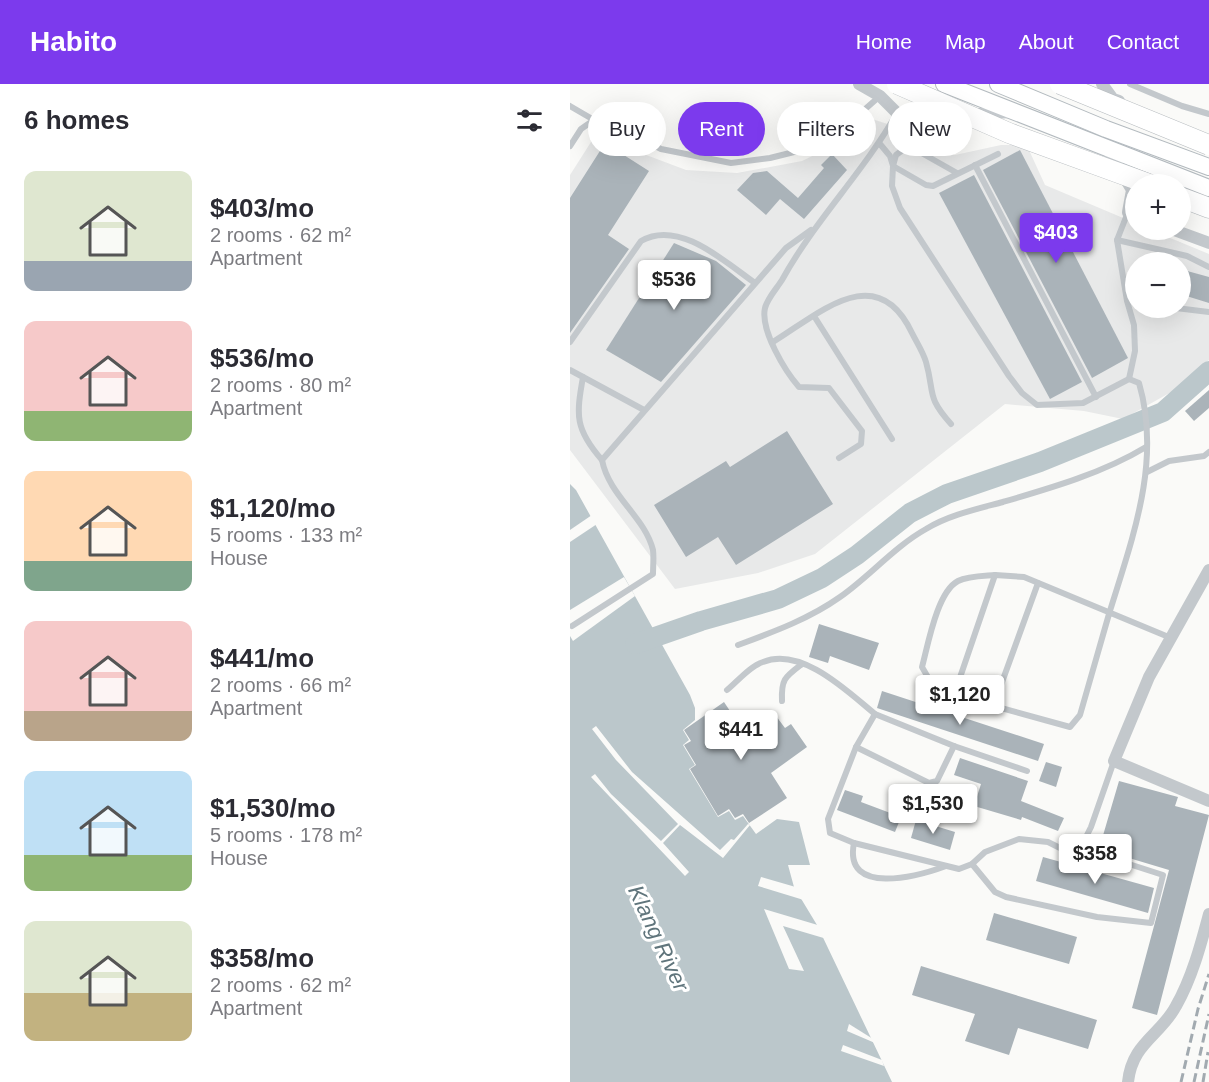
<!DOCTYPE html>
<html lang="en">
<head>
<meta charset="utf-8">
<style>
	body { margin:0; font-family:Arial,sans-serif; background:#f2f2f3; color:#2b2b33; height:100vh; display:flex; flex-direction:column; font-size:22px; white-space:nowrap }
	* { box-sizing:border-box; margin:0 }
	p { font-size:20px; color:#7c7c81 }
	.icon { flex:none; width:33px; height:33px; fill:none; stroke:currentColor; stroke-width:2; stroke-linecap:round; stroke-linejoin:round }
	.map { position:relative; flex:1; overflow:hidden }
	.drawer { display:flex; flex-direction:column; background:#fff; width:570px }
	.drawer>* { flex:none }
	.guide { position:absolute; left:18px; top:18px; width:531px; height:54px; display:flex; gap:12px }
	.fabs { position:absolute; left:555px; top:90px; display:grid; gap:12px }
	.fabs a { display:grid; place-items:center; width:66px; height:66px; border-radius:50%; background:#fff; box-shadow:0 6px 24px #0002; font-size:30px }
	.price { position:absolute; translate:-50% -51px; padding:0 14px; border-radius:6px; background:#fff; color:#222; font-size:20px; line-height:39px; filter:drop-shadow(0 2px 3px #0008) }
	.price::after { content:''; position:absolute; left:50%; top:36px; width:18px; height:14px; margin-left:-9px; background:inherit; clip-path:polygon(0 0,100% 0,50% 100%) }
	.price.selected { background:#7c3aed; color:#fff }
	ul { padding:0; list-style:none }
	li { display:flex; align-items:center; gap:18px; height:150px; padding:0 24px }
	li span { display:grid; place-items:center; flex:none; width:168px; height:120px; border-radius:12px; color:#555 }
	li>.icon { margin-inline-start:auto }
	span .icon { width:72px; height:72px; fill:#fffc; stroke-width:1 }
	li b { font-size:26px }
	h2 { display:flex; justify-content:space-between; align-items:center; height:72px; padding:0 24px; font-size:26px }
	.chip { padding:0 21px; border-radius:27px; background:#fff; box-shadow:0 6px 24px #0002; font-size:21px; line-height:54px }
	.chip.selected { background:#7c3aed; color:#fff }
	header { display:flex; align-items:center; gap:36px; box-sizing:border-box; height:84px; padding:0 30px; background:#7c3aed; color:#fff }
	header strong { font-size:28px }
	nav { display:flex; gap:33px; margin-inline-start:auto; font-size:21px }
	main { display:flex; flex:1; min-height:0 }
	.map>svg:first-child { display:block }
</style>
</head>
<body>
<header>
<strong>Habito</strong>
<nav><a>Home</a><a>Map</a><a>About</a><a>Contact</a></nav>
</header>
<main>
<section class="drawer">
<h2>6 homes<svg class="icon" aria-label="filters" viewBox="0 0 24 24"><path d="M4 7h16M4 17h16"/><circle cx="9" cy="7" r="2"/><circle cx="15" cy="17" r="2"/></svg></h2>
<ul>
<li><span style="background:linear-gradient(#dfe7d0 75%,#9aa5b1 0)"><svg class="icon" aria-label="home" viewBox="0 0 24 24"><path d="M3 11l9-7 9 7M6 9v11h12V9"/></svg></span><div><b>$403/mo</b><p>2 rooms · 62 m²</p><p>Apartment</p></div></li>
<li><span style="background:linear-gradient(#f6c9c9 75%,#8fb573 0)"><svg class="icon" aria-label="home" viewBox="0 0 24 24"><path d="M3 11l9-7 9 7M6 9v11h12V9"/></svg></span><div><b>$536/mo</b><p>2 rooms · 80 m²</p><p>Apartment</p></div></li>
<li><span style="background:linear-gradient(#ffd9b3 75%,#7fa58c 0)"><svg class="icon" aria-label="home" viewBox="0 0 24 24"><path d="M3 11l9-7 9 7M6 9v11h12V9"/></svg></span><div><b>$1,120/mo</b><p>5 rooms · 133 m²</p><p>House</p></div></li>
<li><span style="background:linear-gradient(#f6c9c9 75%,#b9a48a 0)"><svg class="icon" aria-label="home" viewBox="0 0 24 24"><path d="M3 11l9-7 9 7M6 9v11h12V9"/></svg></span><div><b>$441/mo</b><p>2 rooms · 66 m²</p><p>Apartment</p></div></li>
<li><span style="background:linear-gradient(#bfe0f5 70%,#8fb573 0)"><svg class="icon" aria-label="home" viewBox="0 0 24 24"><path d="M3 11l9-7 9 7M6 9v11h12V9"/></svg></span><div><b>$1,530/mo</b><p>5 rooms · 178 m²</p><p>House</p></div></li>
<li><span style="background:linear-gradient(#dfe7d0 60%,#c2b280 0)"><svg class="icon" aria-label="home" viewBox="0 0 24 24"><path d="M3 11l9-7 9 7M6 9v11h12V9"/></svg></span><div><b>$358/mo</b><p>2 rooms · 62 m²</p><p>Apartment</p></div></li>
</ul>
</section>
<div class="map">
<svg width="639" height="998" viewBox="0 0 639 998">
	<rect width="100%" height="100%" fill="#fafaf8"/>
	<path fill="#e8e9e9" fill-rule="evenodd" d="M 296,33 L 336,46 L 385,71 L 431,61 L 449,61 L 459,66 L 475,101 L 565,139 L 566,146 L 581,146 L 639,170 L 639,276 L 603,307 L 553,335 L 514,327 L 435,320 L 245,470 L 188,489 L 105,505 L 0,366 L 0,91 L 28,47 L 63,66 L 116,86 L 167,89 L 232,77 L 271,58 ZM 566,178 L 610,178 L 610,224 L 566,224 Z"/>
	<path fill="#bbc7cb" d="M 0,400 L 6,406 L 120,611 L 125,624 L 125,636 L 113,646 L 119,656 L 113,661 L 125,681 L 119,685 L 148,733 L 159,727 L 165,736 L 173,732 L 186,750 L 207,735 L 229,738 L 240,781 L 218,781 L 224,803 L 247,841 L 322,998 L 0,998 Z"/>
	<g fill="#fafaf8">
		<path d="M 22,431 L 27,440 L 0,458 L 0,446 Z"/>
		<path d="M 54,493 L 65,512 L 3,557 L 0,552 L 0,526 Z"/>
		<path d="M 26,642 L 62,688 L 150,766 L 161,755 L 164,756 L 178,740 L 180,741 L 153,774 L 110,741 L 93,759 L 119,788 L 115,792 L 21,693 L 25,690 L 41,710 L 91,757 L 108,740 L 46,676 L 22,645 Z"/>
		<path d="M 191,793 L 229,804 L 237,817 L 188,802 Z"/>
		<path d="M 194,825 L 251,842 L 257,855 L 213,842 L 234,887 L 219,885 Z"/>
		<path d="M 279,940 L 303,955 L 305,959 L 277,947 Z"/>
		<path d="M 273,961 L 312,976 L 314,982 L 271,967 Z"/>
	</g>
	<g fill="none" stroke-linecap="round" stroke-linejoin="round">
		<path stroke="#bbc7cb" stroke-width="20" d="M 65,560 L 131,537 L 208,515 L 252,494 L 287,471 L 340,429 L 377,410 L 470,378 L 593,328 L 639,287"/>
	</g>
	<g fill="#aab3b9">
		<path d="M 35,59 L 79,87 L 38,151 L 59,165 L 0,249 L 0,114 Z"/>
		<path d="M 450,66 L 558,274 L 522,294 L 413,86 Z"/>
		<path d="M 262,70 L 277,86 L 234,135 L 210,115 L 196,131 L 167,106 L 183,89 L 197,87 L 228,114 L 254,84 L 251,81 Z"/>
		<path d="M 404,91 L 512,298 L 480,315 L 369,109 Z"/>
		<path d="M 104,159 L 146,177 L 176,201 L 91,298 L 36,266 Z"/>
		<path d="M 610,185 L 639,193 L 639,219 L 610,210 Z"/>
		<path d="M 639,306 L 639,324 L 624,337 L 615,327 Z"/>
		<path d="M 217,347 L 263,420 L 166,481 L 148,453 L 116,473 L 84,421 L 156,377 L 160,383 Z"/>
		<path d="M 249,540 L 309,559 L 299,586 L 260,572 L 258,579 L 239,573 Z"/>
		<path d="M 312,607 L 474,660 L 468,677 L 307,624 Z"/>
		<path d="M 154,618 L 172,645 L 197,628 L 202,635 L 206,632 L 215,644 L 221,640 L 237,663 L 201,689 L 217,714 L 179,739 L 173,730 L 165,734 L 159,725 L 148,732 L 120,685 L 126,681 L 114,661 L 121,657 L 114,646 Z"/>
		<path d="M 390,674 L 458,697 L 451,717 L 494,734 L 488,747 L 452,733 L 451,736 L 404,722 L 411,700 L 384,691 Z"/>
		<path d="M 476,678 L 492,683 L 486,703 L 469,697 Z"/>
		<path d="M 549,697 L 608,713 L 605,722 L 639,731 L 587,931 L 562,924 L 599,786 L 529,765 Z"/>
		<path d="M 275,706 L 293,712 L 291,718 L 331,733 L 325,748 L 267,726 Z"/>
		<path d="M 346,736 L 385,748 L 380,766 L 341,754 Z"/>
		<path d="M 473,773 L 584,804 L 578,829 L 466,797 Z"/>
		<path d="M 424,829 L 507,853 L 499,880 L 416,856 Z"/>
		<path d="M 351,882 L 527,936 L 518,965 L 448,944 L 439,971 L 395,957 L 405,930 L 342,911 Z"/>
	</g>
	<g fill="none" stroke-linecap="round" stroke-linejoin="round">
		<g stroke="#b3babf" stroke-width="18">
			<g id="secondary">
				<path d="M 374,0 L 639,104"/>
				<path d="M 428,0 L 536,45 L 639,83"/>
			</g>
		</g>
		<g stroke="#b5babe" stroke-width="21">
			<path id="primary" d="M 610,113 L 639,124"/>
		</g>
		<g stroke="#c3c8cc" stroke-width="6">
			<path d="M 560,0 L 612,22 L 639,30"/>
			<path d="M 0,22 L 24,36"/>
			<path d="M 310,60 L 320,72 L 323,82 L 356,101 L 363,102 L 428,70"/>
			<path d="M 0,62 L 11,45 L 24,36 L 56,47 L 91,65 L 161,79 L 200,74 L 240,64 L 269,48 L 310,12"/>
			<path d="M 405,81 L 526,313"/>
			<path d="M 387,89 L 348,67 L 334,65 L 326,71 L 323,82 L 322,102 L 330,124 L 439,292 L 452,309 L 467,321 L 513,319 L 559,295 L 569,299 C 592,378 562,455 539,530 C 529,564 520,597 510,631 L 500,643 L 384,611 L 425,491 L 454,493 L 601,554"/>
			<path d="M 558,128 L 547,156 L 557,217 L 564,241 L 565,267 L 559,295"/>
			<path d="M 547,156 L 617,172 L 639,183"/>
			<path d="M 606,224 L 639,228"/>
			<path d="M 244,232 L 322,355"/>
			<path d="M 0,258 L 71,157 C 109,135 155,178 185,199"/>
			<path d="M 203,258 C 250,229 307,175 342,249 C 347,259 353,268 356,278 C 365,310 356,312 381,340"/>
			<path d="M 0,286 L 13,293 C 6,332 5,345 32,376"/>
			<path d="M 13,293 L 74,326"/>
			<path d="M 269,374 L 291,360 L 292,347 L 259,304 L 229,303 C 215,287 190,246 195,224 C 197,215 207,204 212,196 C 245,136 293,89 327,29"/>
			<path d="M 577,388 L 599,377 L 634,372 L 639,368"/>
			<path d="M 2,542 L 83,490 C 83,483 84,473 83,466 C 75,433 39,412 32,376 L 216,164 L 241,146"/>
			<path d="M 168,561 C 203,548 239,535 270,513 C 300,492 324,463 356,445 C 379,431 407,425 433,418 C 481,404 533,389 576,363"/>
			<path d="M 157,606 C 167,598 180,582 193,578 C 232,562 279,609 305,630 L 286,663 L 258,735 L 260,749 L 284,759 L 389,785 L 402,780 L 415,768 L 449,755 L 478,758 L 490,764 L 506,763 L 514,757 L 521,743 L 544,677"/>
			<path d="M 384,611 L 363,602 L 352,583 C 358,561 367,508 388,497 C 398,492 414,492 425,491"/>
			<path d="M 212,617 C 211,595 215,593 232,580"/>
			<path d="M 423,623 L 468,499"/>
			<path d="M 384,662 L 457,687"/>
			<path d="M 286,663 L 359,699 L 367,697 L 384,662 L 305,630"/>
			<path d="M 284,759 C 273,813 349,792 376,782"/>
			<path d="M 402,780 L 425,808 L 436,813 L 527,833 L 581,839 L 593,791 L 506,763"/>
		</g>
		<g stroke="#c3c8cc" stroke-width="12">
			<path d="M 289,0 L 310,12 L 327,29 L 364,33 L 440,28"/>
			<path d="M 532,0 L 543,15 L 549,17"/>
			<path d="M 537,64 L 562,106 L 558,128 L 566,131"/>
			<path d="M 604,146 L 639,159"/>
			<path d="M 639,486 L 579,593 L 544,677 L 639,717"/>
			<path d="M 558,998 C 562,959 590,952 606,922 C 622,894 631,860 639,830"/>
		</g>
		<use href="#secondary" stroke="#fff" stroke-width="16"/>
		<use href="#primary" stroke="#fff" stroke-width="20"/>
		<g stroke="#a2aab0" stroke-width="3" stroke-dasharray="9 4.5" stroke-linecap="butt">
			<path d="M 611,998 L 628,925 L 639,890"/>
			<path d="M 624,998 L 639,930"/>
			<path d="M 633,998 L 638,968"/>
		</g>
		<g stroke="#b5babe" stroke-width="21" stroke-linecap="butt">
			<g id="primary-bridge">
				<path d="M 327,0 L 439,49 L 579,100"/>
				<path d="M 490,0 L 639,61"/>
			</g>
		</g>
		<use href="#primary-bridge" stroke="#fff" stroke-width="20"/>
	</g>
	<g text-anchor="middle" stroke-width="6" stroke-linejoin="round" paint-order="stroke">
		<g font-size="22" font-style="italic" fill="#60757c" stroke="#fff">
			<text transform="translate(89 854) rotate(65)" y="8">Klang River</text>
		</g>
	</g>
</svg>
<div class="fabs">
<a>+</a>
<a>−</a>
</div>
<b class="price selected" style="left:486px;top:180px">$403</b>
<b class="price" style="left:104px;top:227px">$536</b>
<b class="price" style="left:390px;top:642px">$1,120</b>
<b class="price" style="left:171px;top:677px">$441</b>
<b class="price" style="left:363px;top:751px">$1,530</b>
<b class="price" style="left:525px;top:801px">$358</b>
<div class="guide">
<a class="chip">Buy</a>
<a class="chip selected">Rent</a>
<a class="chip">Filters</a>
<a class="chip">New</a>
</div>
</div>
</main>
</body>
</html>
